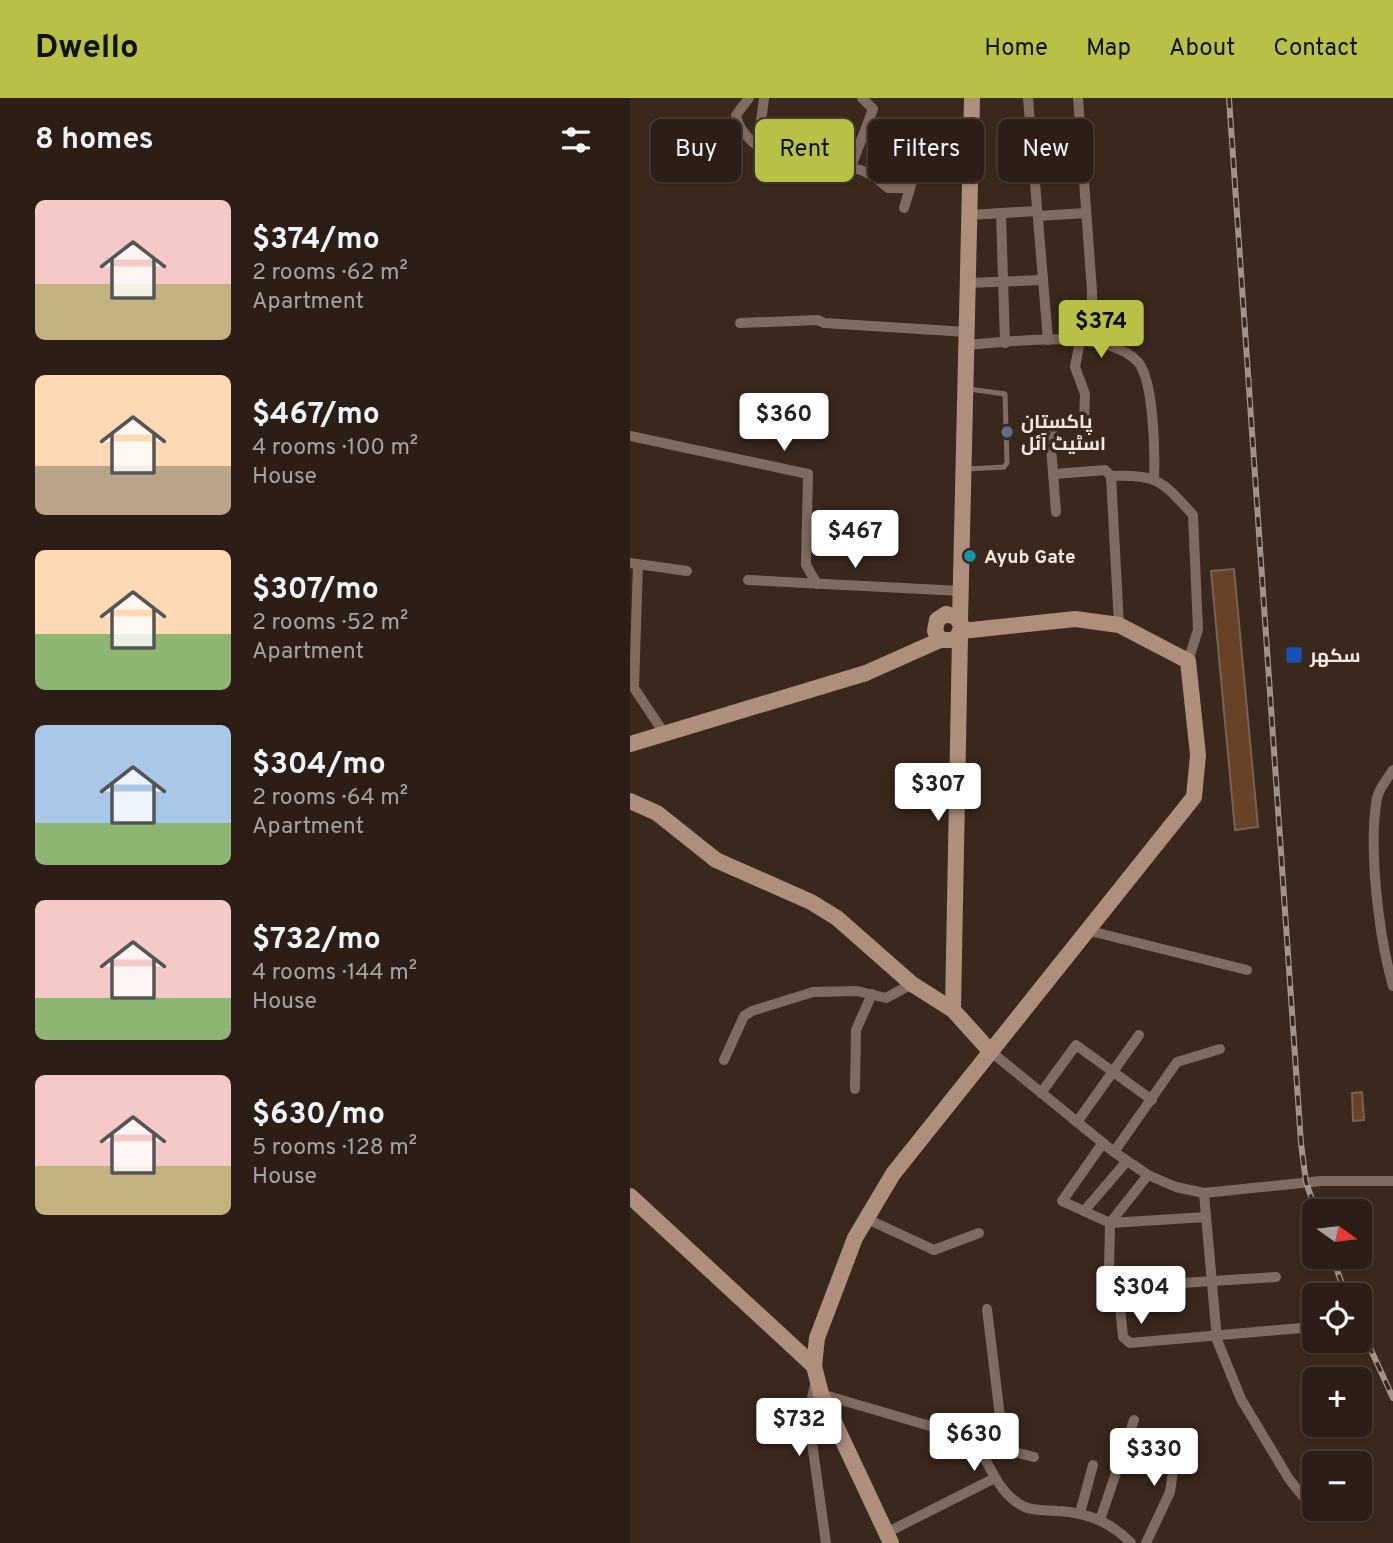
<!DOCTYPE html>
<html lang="en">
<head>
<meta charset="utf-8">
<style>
	body { margin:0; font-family:Overpass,Cairo,sans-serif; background:#382b23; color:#f1f3f6; height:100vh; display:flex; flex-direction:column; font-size:26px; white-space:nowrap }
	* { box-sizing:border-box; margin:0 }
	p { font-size:23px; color:#a6a2a1 }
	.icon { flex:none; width:38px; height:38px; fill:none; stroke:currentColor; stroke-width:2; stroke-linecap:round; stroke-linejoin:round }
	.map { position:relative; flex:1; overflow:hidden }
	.side { display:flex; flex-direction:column; background:#2c1e16; width:630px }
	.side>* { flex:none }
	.top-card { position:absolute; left:21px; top:21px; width:637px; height:63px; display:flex; gap:14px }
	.needle { width:46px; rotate:104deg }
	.controls { position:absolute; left:672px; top:1101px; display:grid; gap:14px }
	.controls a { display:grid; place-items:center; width:70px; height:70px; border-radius:10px; background:#2c1e16; box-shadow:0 2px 5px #0004,0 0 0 2px #483c35; font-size:35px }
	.price { position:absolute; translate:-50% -60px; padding:0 16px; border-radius:7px; background:#fff; color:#222; font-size:23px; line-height:46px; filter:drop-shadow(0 2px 4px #0008) }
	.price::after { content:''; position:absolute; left:50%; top:42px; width:21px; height:16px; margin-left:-10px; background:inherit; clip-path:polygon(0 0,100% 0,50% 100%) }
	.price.on { background:#b9c046; color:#111 }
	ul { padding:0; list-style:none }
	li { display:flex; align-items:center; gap:21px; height:175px; padding:0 35px }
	li span { display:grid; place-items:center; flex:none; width:196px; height:140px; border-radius:10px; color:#555 }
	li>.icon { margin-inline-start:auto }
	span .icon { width:84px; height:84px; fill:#fffc; stroke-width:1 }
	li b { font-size:30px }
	h2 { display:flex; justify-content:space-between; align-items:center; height:84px; padding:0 35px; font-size:30px }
	.chip { padding:0 24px; border-radius:10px; background:#2c1e16; box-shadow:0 2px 5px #0004,0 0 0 2px #483c35; font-size:24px; line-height:63px }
	.chip.on { background:#b9c046; color:#111 }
	header { display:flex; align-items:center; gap:42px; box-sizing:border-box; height:98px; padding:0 35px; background:#b9c046; color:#111 }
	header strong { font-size:33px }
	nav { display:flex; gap:38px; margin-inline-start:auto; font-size:24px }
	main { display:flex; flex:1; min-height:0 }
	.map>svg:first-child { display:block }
</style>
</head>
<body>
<header>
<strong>Dwello</strong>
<nav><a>Home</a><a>Map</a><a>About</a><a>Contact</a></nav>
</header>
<main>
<section class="side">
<h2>8 homes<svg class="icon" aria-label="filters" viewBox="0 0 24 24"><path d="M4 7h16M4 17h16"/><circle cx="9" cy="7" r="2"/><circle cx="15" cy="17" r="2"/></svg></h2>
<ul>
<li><span style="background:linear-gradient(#f6c9c9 60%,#c2b280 0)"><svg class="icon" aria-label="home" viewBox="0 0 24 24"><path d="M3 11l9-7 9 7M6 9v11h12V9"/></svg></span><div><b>$374/mo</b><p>2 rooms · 62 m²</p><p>Apartment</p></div></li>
<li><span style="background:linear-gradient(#ffd9b3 65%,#b9a48a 0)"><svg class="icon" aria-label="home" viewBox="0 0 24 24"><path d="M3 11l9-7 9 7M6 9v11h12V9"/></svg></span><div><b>$467/mo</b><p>4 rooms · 100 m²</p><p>House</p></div></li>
<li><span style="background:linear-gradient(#ffd9b3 60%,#8fb573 0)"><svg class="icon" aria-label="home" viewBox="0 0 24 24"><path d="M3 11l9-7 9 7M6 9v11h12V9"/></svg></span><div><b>$307/mo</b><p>2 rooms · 52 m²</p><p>Apartment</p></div></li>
<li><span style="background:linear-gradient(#a9c7e8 70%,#8fb573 0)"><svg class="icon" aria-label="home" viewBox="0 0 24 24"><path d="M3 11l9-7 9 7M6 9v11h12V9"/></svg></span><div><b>$304/mo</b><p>2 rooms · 64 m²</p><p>Apartment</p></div></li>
<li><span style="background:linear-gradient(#f6c9c9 70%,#8fb573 0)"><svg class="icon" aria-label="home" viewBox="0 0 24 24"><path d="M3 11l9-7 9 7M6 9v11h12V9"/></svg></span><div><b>$732/mo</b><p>4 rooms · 144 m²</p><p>House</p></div></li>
<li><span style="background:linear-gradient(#f6c9c9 65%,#c2b280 0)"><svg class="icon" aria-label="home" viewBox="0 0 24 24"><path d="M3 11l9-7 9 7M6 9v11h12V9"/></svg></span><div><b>$630/mo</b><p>5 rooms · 128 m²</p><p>House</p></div></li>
</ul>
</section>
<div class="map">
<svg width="763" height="1445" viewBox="0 0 763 1445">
	<rect width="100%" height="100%" fill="#3a281d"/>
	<g fill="#684126" stroke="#776356" stroke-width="2">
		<path d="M 604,471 L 628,729 L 605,732 L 581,473 Z"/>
		<path d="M 732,994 L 734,1022 L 723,1023 L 722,995 Z"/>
	</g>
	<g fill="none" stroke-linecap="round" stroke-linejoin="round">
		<path stroke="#7f6b60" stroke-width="5" d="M 337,371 L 374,369 L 377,365 L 375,296 L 339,291"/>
		<g stroke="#7f6b60" stroke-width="10">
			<path d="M 119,0 L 106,17 C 110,45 157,69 183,73 C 190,73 197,71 204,70 C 227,66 242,76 258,90 L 280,90"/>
			<path d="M 398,0 L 418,242"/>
			<path d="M 448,0 L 462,193 L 462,244"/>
			<path d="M 128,47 L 134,0"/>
			<path d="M 221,69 L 243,11 L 232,0"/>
			<path d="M 274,110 L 285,74 L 297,61 L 340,61"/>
			<path d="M 371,115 L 375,245"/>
			<path d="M 339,117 L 407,113"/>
			<path d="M 408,118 L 456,115"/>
			<path d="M 338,185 L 413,182"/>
			<path d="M 110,225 L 188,222 L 194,225 L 337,234"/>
			<path d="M 337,247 C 380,244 477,229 508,264 C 524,283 525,355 524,380"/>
			<path d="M 0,338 L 178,376 L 176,467 L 187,486"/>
			<path d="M 425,376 L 475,372 L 481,378 C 528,376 532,383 563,417 L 568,532 L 558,563"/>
			<path d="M 481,378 L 489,527"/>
			<path d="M 426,414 L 420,336 L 425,327 L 448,326 L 454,322 L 455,296 L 445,269 L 450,243"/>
			<path d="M 0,465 L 57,473"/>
			<path d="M 8,466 L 4,590 L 34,635"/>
			<path d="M 118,482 L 331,493"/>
			<path d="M 763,672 C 758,680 749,690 747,700 C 738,749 749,840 763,888"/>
			<path d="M 460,833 L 617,872"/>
			<path d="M 360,953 L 484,1054 L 518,1077 L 546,1089 L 574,1095 L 691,1083 L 763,1083"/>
			<path d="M 94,962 L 114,918 L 122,913 L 183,894 L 227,893 L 256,900 L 282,886"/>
			<path d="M 225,991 L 226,932 L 242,896"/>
			<path d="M 411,995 L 446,947 L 522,1002"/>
			<path d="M 447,1024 L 509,937"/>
			<path d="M 473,1045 L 432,1103 L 480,1125 L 576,1119"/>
			<path d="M 484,1054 L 547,964 L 590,951"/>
			<path d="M 518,1077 L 480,1125 L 479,1171 L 488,1189 L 493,1239 L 500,1245 L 671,1230"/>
			<path d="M 574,1095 L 587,1242 L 611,1301 L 659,1381 L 682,1410"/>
			<path d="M 454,1113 L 497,1063"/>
			<path d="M 235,1120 L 304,1152 L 349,1135"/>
			<path d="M 488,1189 L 646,1179"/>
			<path d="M 186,1283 L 178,1316 L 196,1445"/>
			<path d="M 191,1296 L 341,1340 C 360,1362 366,1396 395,1409 C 405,1413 416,1412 427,1413 C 456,1414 481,1424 501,1445"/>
			<path d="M 357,1343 L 365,1349 L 404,1359"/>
			<path d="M 347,1347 L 366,1336 L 370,1319 L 357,1211"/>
			<path d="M 450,1415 L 463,1367"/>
			<path d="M 470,1422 L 504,1322"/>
			<path d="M 256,1435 L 365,1380"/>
			<path d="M 516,1445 L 540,1394 L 548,1340"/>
		</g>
		<g stroke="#ae8e7d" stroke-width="16">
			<path d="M 330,523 L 342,0"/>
			<path d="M 0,646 L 236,575 L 310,542 L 326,542 L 332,528 L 326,519 L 316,516 L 307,522 L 305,533 L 310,542"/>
			<path d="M 0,703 L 27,715 L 86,762 L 181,804 L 207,820 L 282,886 L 323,912 L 360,953"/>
			<path d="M 323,912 L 330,538"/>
			<path d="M 0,1098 L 184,1268 L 191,1296 L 261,1445"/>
			<path d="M 184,1268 L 187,1240 L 225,1140 L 263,1076 L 564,699 L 568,657 L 558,563 L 489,527 L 445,521 L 332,533"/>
		</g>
		<g stroke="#a1938a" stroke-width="6">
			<g id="rail">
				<path d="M 599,0 L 671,1045 L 676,1084 L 686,1113"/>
				<path d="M 702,1158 L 716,1197"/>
				<path d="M 730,1228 L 763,1300"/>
			</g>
		</g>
		<use href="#rail" stroke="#3a281d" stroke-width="3.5" stroke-dasharray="10" stroke-linecap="butt"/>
	</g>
	<circle fill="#5c6f8a" stroke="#3a281d" stroke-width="2.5" cx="377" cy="334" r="7"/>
	<circle fill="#0f9aa8" stroke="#3a281d" stroke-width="2.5" cx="340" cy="458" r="7"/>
	<rect fill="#1a4fb4" stroke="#3a281d" stroke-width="2.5" x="655" y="548" width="18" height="18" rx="3.5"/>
	<g text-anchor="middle" stroke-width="7" stroke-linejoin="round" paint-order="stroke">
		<g font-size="19" font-weight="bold" fill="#f4e8e1" stroke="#3a281d" text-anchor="start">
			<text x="391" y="330">پاکستان<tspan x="391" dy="22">اسٹیٹ آئل</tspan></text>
			<text x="354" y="465">Ayub Gate</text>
			<text x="680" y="564">سكهر</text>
		</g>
	</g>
</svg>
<div class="controls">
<a><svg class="needle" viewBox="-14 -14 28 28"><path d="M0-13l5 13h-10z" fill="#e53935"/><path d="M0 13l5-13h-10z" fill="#a6a2a1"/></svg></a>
<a><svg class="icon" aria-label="locate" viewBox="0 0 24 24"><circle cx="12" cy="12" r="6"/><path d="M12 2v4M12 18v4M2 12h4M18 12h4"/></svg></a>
<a>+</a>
<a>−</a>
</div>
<b class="price on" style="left:471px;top:262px">$374</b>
<b class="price" style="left:154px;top:355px">$360</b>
<b class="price" style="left:225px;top:472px">$467</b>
<b class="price" style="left:308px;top:725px">$307</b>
<b class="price" style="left:511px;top:1228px">$304</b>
<b class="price" style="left:169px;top:1360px">$732</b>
<b class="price" style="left:344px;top:1375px">$630</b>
<b class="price" style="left:524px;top:1390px">$330</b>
<div class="top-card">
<a class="chip">Buy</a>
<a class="chip on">Rent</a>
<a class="chip">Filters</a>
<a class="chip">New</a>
</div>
</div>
</main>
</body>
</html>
